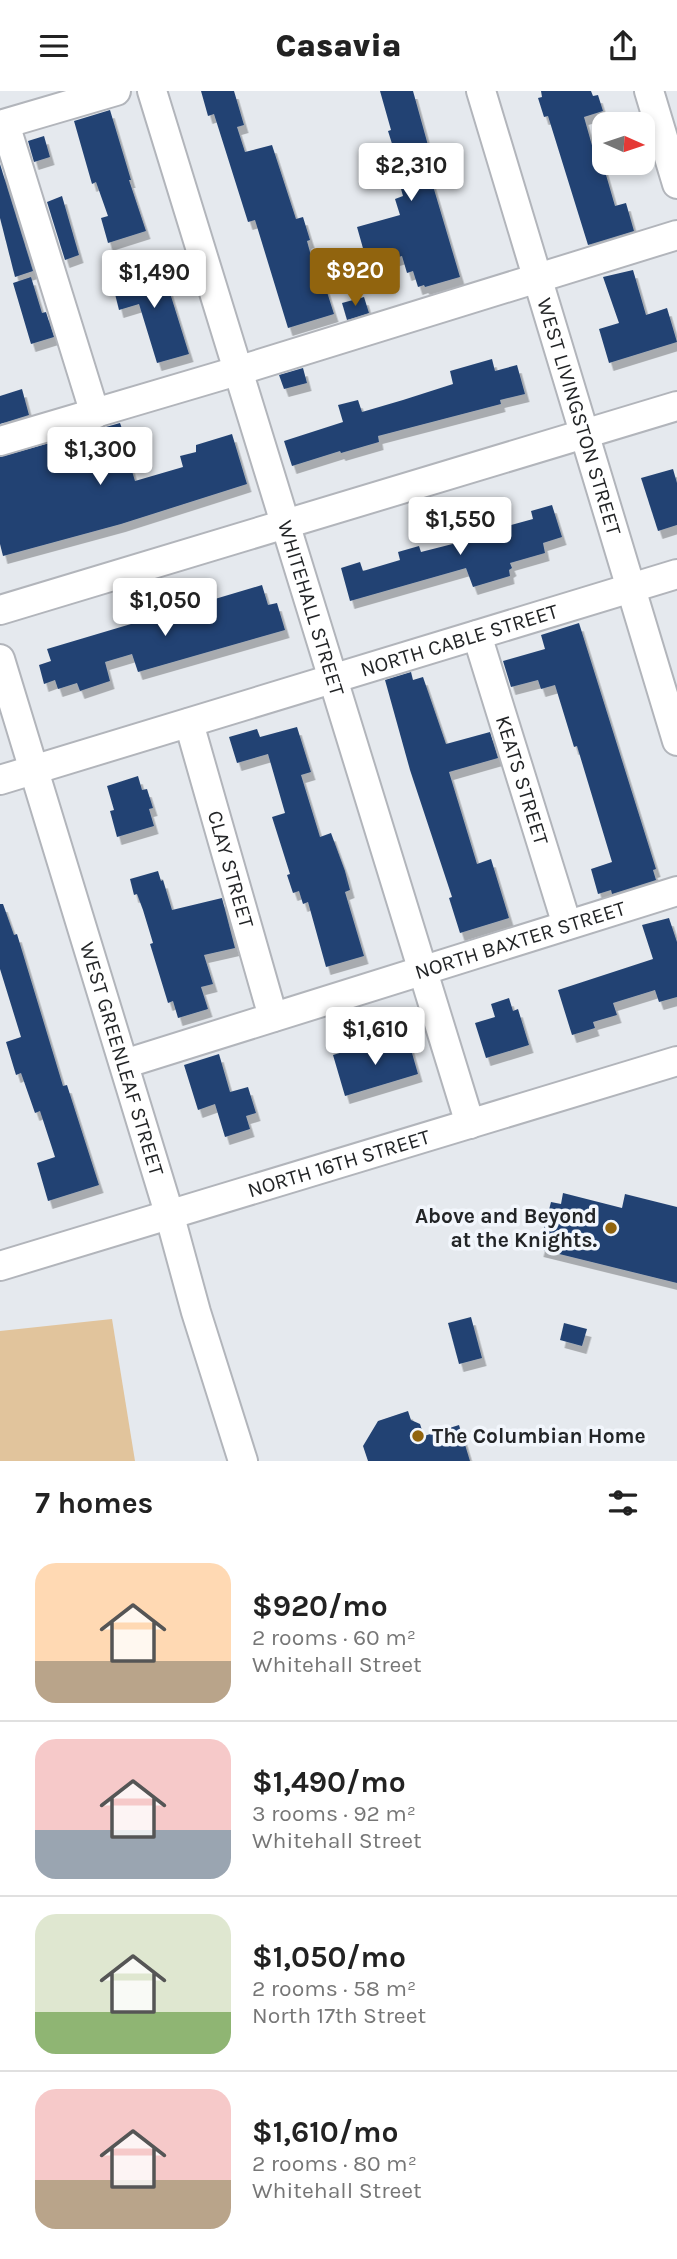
<!DOCTYPE html>
<html lang="en">
<head>
<meta charset="utf-8">
<style>
	body { margin:0; font-family:Karla,sans-serif; background:#f2f2f2; color:#222; height:100vh; display:flex; flex-direction:column; font-size:26px; white-space:nowrap }
	* { box-sizing:border-box; margin:0 }
	p { font-size:23px; color:#767676 }
	.icon { flex:none; width:38px; height:38px; fill:none; stroke:currentColor; stroke-width:2; stroke-linecap:round; stroke-linejoin:round }
	.map { position:relative; height:1370px; overflow:hidden }
	.drawer { display:flex; flex-direction:column; background:#fff; flex:1 }
	.drawer>* { flex:none }
	.needle { width:46px; rotate:93deg }
	.buttons { position:absolute; left:592px; top:21px; display:grid; gap:14px }
	.buttons a { display:grid; place-items:center; width:63px; height:63px; border-radius:14px; background:#fff; box-shadow:0 4px 10px #0003; font-size:35px }
	.price { position:absolute; translate:-50% -60px; padding:0 16px; border-radius:7px; background:#fff; color:#222; font-size:23px; line-height:46px; filter:drop-shadow(0 2px 4px #0008) }
	.price::after { content:''; position:absolute; left:50%; top:42px; width:21px; height:16px; margin-left:-10px; background:inherit; clip-path:polygon(0 0,100% 0,50% 100%) }
	.price.selected { background:#91640e; color:#fff }
	ul { padding:0; list-style:none }
	li { display:flex; align-items:center; gap:21px; height:175px; padding:0 35px }
	li+li { border-top:2px solid #e0e0e0 }
	li span { display:grid; place-items:center; flex:none; width:196px; height:140px; border-radius:21px; color:#555 }
	li>.icon { margin-inline-start:auto }
	span .icon { width:84px; height:84px; fill:#fffc; stroke-width:1 }
	li b { font-size:30px }
	h2 { display:flex; justify-content:space-between; align-items:center; height:84px; padding:0 35px; font-size:30px }
	header { display:flex; justify-content:space-between; align-items:center; height:91px; padding:0 35px; background:#fff; font-size:32px; font-weight:800 }
	.map>svg:first-child { display:block }
</style>
</head>
<body>
<header><svg class="icon" aria-label="menu" viewBox="0 0 24 24"><path d="M4 6h16M4 12h16M4 18h16"/></svg>Casavia<svg class="icon" aria-label="share" viewBox="0 0 24 24"><path d="M12 15V3M7 8l5-5 5 5M5 13v7h14v-7"/></svg></header>
<div class="map">
<svg width="677" height="1370" viewBox="0 0 677 1370">
	<defs>
		<filter id="shadow"><feDropShadow dx="4.5" dy="8" stdDeviation="0" flood-color="#0004"/></filter>
	</defs>
	<rect width="100%" height="100%" fill="#e5e9ee"/>
	<path fill="#e1c49c" d="M 112,1228 L 135,1370 L 0,1370 L 0,1240 Z"/>
	<g fill="#234373" filter="url(#shadow)">
		<path d="M 201,0 L 234,0 L 244,34 L 237,36 L 245,61 L 272,54 L 296,128 L 303,126 L 310,149 L 307,150 L 316,183 L 321,182 L 334,223 L 288,237 L 255,129 L 248,131 L 214,23 L 208,25 Z"/>
		<path d="M 380,0 L 413,0 L 434,76 L 428,78 L 460,186 L 425,196 L 424,194 L 418,196 L 413,180 L 407,182 L 402,165 L 368,175 L 357,136 L 400,124 L 395,108 L 403,105 L 394,73 L 398,72 L 388,40 L 391,39 Z"/>
		<path d="M 541,0 L 591,0 L 593,5 L 598,4 L 603,20 L 584,26 L 595,65 L 600,63 L 615,115 L 626,112 L 634,140 L 588,154 L 548,25 L 544,26 L 538,7 L 542,6 Z"/>
		<path d="M 110,19 L 131,89 L 129,89 L 146,140 L 108,152 L 101,127 L 108,125 L 96,91 L 92,93 L 74,30 Z"/>
		<path d="M 44,45 L 50,66 L 34,71 L 28,50 Z"/>
		<path d="M 0,73 L 33,180 L 15,186 L 0,127 Z"/>
		<path d="M 62,105 L 79,164 L 65,169 L 47,111 Z"/>
		<path d="M 161,173 L 189,263 L 157,272 L 139,213 L 119,219 L 113,195 L 124,192 L 122,184 Z"/>
		<path d="M 633,179 L 646,224 L 667,217 L 677,251 L 609,272 L 599,238 L 619,232 L 603,186 Z"/>
		<path d="M 31,186 L 42,222 L 46,221 L 54,246 L 31,253 L 13,192 Z"/>
		<path d="M 364,206 L 369,222 L 347,229 L 342,212 Z"/>
		<path d="M 492,268 L 495,280 L 517,274 L 525,303 L 500,309 L 501,313 L 378,345 L 379,351 L 341,362 L 340,360 L 292,375 L 284,350 L 343,331 L 338,314 L 358,309 L 362,321 L 403,309 L 453,293 L 450,280 Z"/>
		<path d="M 303,277 L 307,292 L 284,298 L 279,284 Z"/>
		<path d="M 22,298 L 29,324 L 0,333 L 0,305 Z"/>
		<path d="M 120,332 L 126,349 L 123,350 L 135,390 L 183,376 L 180,365 L 196,361 L 196,354 L 232,343 L 247,393 L 121,433 L 3,465 L 0,453 L 0,366 Z"/>
		<path d="M 673,378 L 677,392 L 677,434 L 658,440 L 641,387 Z"/>
		<path d="M 552,414 L 562,446 L 543,452 L 545,462 L 510,472 L 512,477 L 509,479 L 510,485 L 473,496 L 466,477 L 350,510 L 341,477 L 360,471 L 363,480 L 400,469 L 398,461 L 419,455 L 421,461 L 476,447 L 474,441 L 495,434 L 497,438 L 533,428 L 531,420 Z"/>
		<path d="M 262,494 L 268,514 L 277,512 L 285,539 L 138,581 L 132,563 L 105,571 L 110,590 L 80,600 L 77,592 L 58,598 L 55,589 L 44,593 L 39,574 L 51,570 L 47,558 Z"/>
		<path d="M 579,532 L 656,778 L 653,779 L 656,789 L 612,803 L 611,799 L 598,803 L 591,778 L 612,771 L 577,655 L 574,656 L 555,594 L 541,598 L 538,589 L 511,596 L 503,570 L 545,558 L 541,544 Z"/>
		<path d="M 411,581 L 413,589 L 423,586 L 446,653 L 490,641 L 498,667 L 449,681 L 477,773 L 491,768 L 509,827 L 460,842 L 449,807 L 452,806 L 410,679 L 385,589 Z"/>
		<path d="M 297,636 L 311,681 L 301,684 L 320,746 L 331,742 L 345,780 L 350,799 L 345,801 L 364,865 L 326,876 L 308,811 L 303,813 L 299,800 L 293,802 L 287,784 L 290,783 L 272,726 L 285,722 L 268,663 L 237,672 L 229,646 L 257,638 L 260,646 Z"/>
		<path d="M 138,685 L 142,699 L 147,698 L 153,717 L 149,718 L 154,735 L 117,746 L 110,720 L 114,719 L 107,695 Z"/>
		<path d="M 158,780 L 161,790 L 163,789 L 172,819 L 222,807 L 235,857 L 204,864 L 213,893 L 201,896 L 208,918 L 178,927 L 173,910 L 168,912 L 150,853 L 153,852 L 143,819 L 137,803 L 134,804 L 130,788 Z"/>
		<path d="M 0,813 L 3,813 L 14,844 L 17,843 L 63,995 L 67,994 L 99,1094 L 48,1110 L 37,1072 L 55,1066 L 40,1020 L 35,1022 L 21,982 L 16,984 L 6,951 L 21,946 L 0,878 Z"/>
		<path d="M 669,827 L 677,851 L 677,906 L 659,911 L 655,899 L 613,912 L 617,924 L 593,931 L 595,937 L 572,944 L 558,899 L 653,868 L 642,834 Z"/>
		<path d="M 509,907 L 513,920 L 518,918 L 529,954 L 486,967 L 475,932 L 495,926 L 491,913 Z"/>
		<path d="M 408,948 L 418,983 L 345,1005 L 333,964 L 356,957 L 358,962 Z"/>
		<path d="M 219,963 L 230,1001 L 248,996 L 256,1022 L 246,1025 L 250,1038 L 225,1046 L 215,1013 L 198,1019 L 184,974 Z"/>
		<path d="M 563,1102 L 622,1117 L 625,1103 L 677,1116 L 677,1192 L 539,1158 L 551,1111 L 561,1113 Z"/>
		<path d="M 471,1226 L 482,1267 L 459,1273 L 448,1232 Z"/>
		<path d="M 564,1232 L 587,1238 L 582,1255 L 560,1249 Z"/>
		<path d="M 408,1320 L 411,1329 L 420,1333 L 424,1345 L 459,1334 L 470,1370 L 368,1370 L 363,1355 L 378,1330 Z"/>
	</g>
	<g fill="none" stroke-linecap="round" stroke-linejoin="round">
		<g stroke="#b2b5bb" stroke-width="32">
			<g id="minor">
				<path id="s1" d="M 152,0 L 470,1033"/>
				<path id="s2" d="M 481,0 L 677,650"/>
				<path d="M 649,0 L 677,93"/>
				<path d="M 5,33 L 95,323"/>
				<path d="M 0,34 L 116,0"/>
				<path d="M 0,350 L 237,280 L 677,144"/>
				<path d="M 0,519 L 677,315"/>
				<path id="s3" d="M 477,544 L 567,834"/>
				<path id="s4" d="M 0,568 L 169,1122 L 196,1221 L 243,1370"/>
				<path id="s5" d="M 189,632 L 273,926"/>
				<path id="s6" d="M 0,689 L 677,483"/>
				<path id="s7" d="M 124,973 L 677,800"/>
				<path id="s8" d="M 0,1175 L 677,970"/>
			</g>
		</g>
		<use href="#minor" stroke="#fff" stroke-width="28"/>
	</g>
	<g fill="#91640e" stroke="#f2f6fc" stroke-width="2.5">
		<circle cx="611" cy="1137" r="7"/>
		<circle cx="418" cy="1345" r="7"/>
	</g>
	<g text-anchor="middle" stroke-width="7" stroke-linejoin="round" paint-order="stroke">
		<g font-size="21" fill="#232527" stroke="#f2f6fc">
			<text dy="7" stroke="none"><textPath href="#s2" startOffset="340">WEST LIVINGSTON STREET</textPath></text>
			<text dy="7" stroke="none"><textPath href="#s1" startOffset="541">WHITEHALL STREET</textPath></text>
			<text dy="7" stroke="none"><textPath href="#s6" startOffset="480">NORTH CABLE STREET</textPath></text>
			<text dy="7" stroke="none"><textPath href="#s3" startOffset="152">KEATS STREET</textPath></text>
			<text dy="7" stroke="none"><textPath href="#s5" startOffset="152">CLAY STREET</textPath></text>
			<text dy="7" stroke="none"><textPath href="#s7" startOffset="415">NORTH BAXTER STREET</textPath></text>
			<text dy="7" stroke="none"><textPath href="#s4" startOffset="418">WEST GREENLEAF STREET</textPath></text>
			<text dy="7" stroke="none"><textPath href="#s8" startOffset="354">NORTH 16TH STREET</textPath></text>
		</g>
		<g font-size="21" font-weight="bold" fill="#232527" stroke="#f2f6fc" text-anchor="end">
			<text x="597" y="1132">Above and Beyond<tspan x="597" dy="24">at the Knights.</tspan></text>
			<text x="432" y="1352" text-anchor="start">The Columbian Home</text>
		</g>
	</g>
</svg>
<div class="buttons">
<a><svg class="needle" viewBox="-14 -14 28 28"><path d="M0-13l5 13h-10z" fill="#e53935"/><path d="M0 13l5-13h-10z" fill="#767676"/></svg></a>
</div>
<b class="price" style="left:411px;top:112px">$2,310</b>
<b class="price selected" style="left:355px;top:217px">$920</b>
<b class="price" style="left:154px;top:219px">$1,490</b>
<b class="price" style="left:100px;top:396px">$1,300</b>
<b class="price" style="left:460px;top:466px">$1,550</b>
<b class="price" style="left:165px;top:547px">$1,050</b>
<b class="price" style="left:375px;top:976px">$1,610</b>
</div>
<section class="drawer">
<h2>7 homes<svg class="icon" aria-label="filters" viewBox="0 0 24 24"><path d="M4 7h16M4 17h16"/><circle cx="9" cy="7" r="2"/><circle cx="15" cy="17" r="2"/></svg></h2>
<ul>
<li><span style="background:linear-gradient(#ffd9b3 70%,#b9a48a 0)"><svg class="icon" aria-label="home" viewBox="0 0 24 24"><path d="M3 11l9-7 9 7M6 9v11h12V9"/></svg></span><div><b>$920/mo</b><p>2 rooms · 60 m²</p><p>Whitehall Street</p></div></li>
<li><span style="background:linear-gradient(#f6c9c9 65%,#9aa5b1 0)"><svg class="icon" aria-label="home" viewBox="0 0 24 24"><path d="M3 11l9-7 9 7M6 9v11h12V9"/></svg></span><div><b>$1,490/mo</b><p>3 rooms · 92 m²</p><p>Whitehall Street</p></div></li>
<li><span style="background:linear-gradient(#dfe7d0 70%,#8fb573 0)"><svg class="icon" aria-label="home" viewBox="0 0 24 24"><path d="M3 11l9-7 9 7M6 9v11h12V9"/></svg></span><div><b>$1,050/mo</b><p>2 rooms · 58 m²</p><p>North 17th Street</p></div></li>
<li><span style="background:linear-gradient(#f6c9c9 65%,#b9a48a 0)"><svg class="icon" aria-label="home" viewBox="0 0 24 24"><path d="M3 11l9-7 9 7M6 9v11h12V9"/></svg></span><div><b>$1,610/mo</b><p>2 rooms · 80 m²</p><p>Whitehall Street</p></div></li>
</ul>
</section>
</body>
</html>
